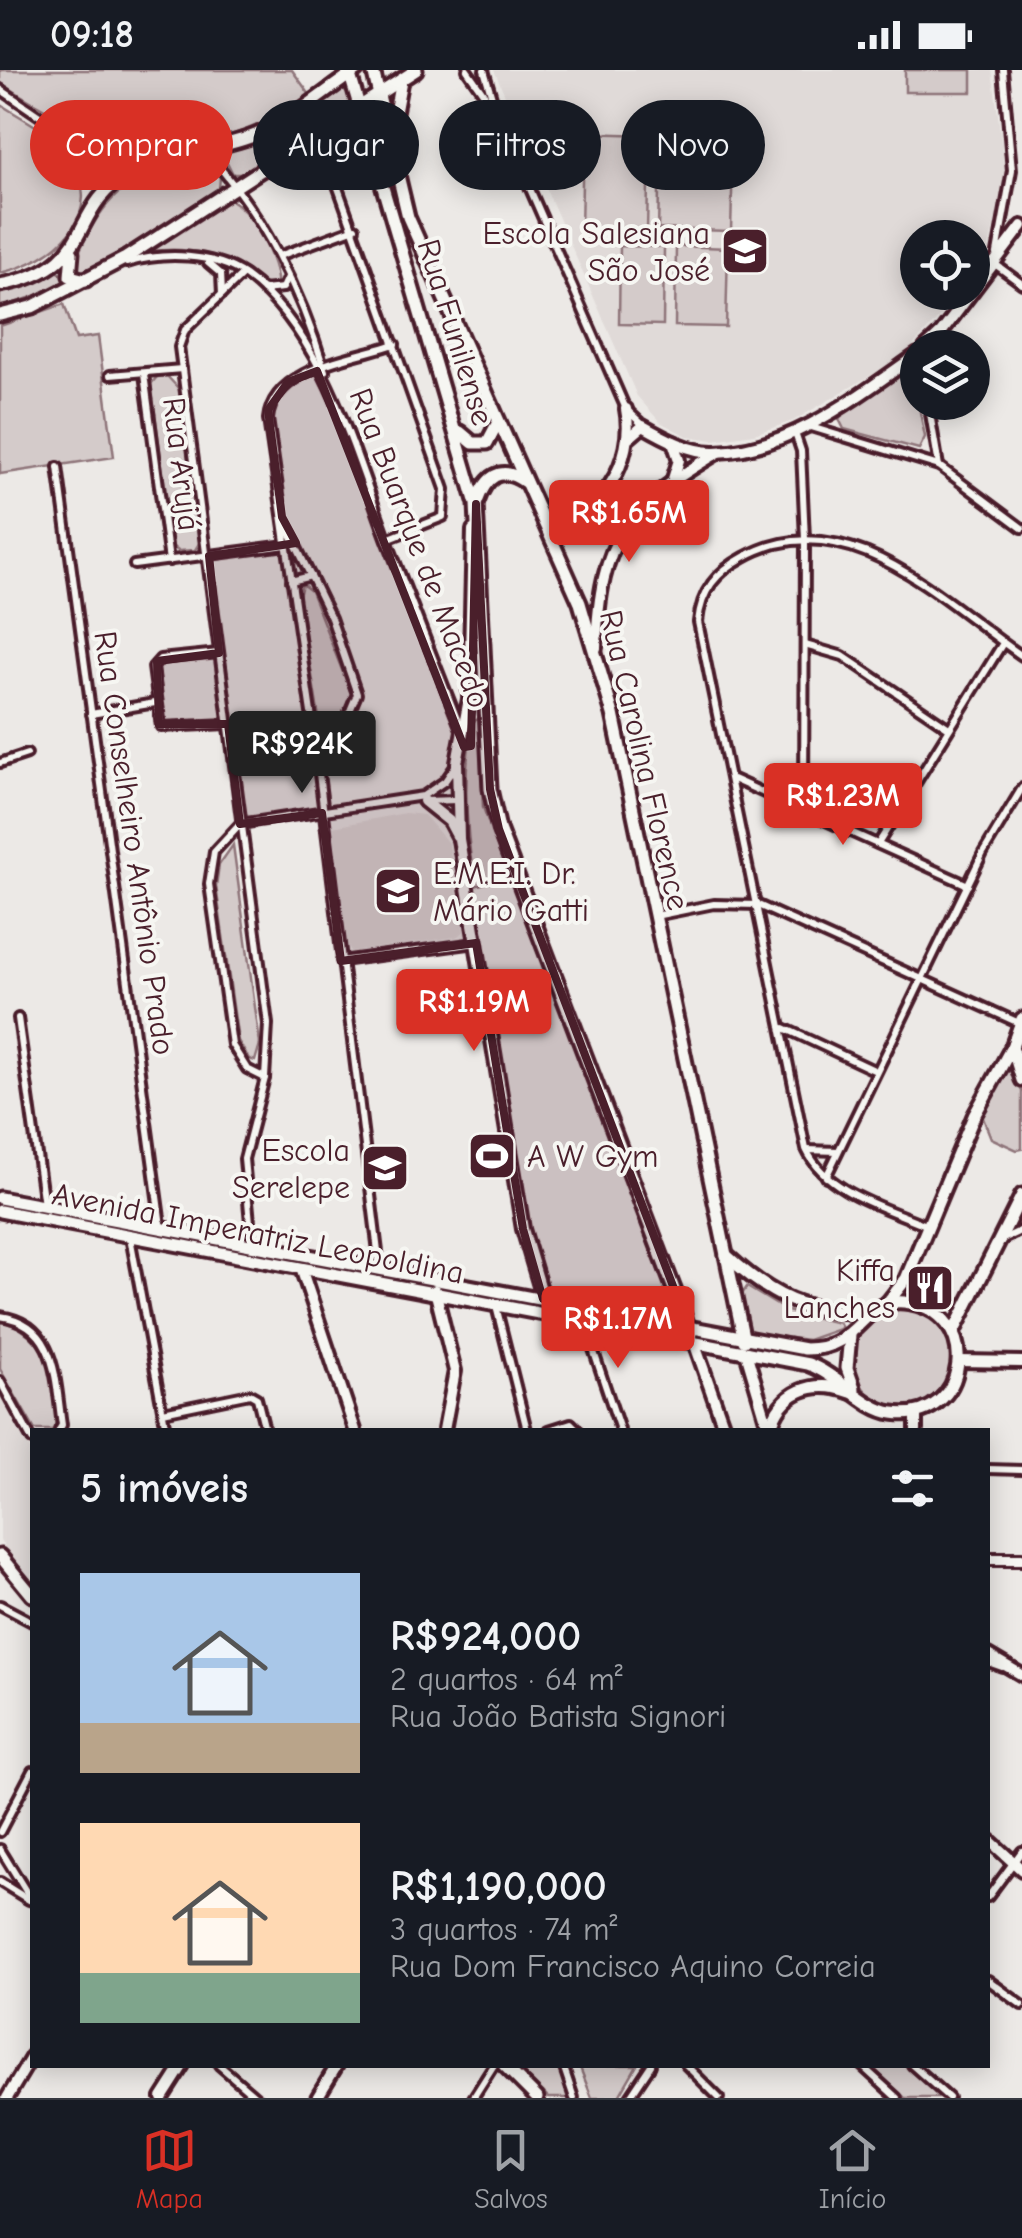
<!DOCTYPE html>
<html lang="pt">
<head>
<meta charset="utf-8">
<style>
	body { margin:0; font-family:"Comic Neue",sans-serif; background:#20242c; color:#f1f3f6; height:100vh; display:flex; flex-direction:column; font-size:38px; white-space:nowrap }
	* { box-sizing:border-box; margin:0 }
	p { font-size:32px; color:#9ea1a6 }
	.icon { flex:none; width:55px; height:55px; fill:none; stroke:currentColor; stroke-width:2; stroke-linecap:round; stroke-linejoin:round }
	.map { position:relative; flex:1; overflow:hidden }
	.side { position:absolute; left:30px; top:1358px; width:960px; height:640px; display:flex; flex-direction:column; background:#171b24; border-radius:0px; box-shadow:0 5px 25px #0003 }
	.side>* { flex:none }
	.guide { position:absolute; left:30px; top:30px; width:962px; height:90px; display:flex; gap:20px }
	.tools { position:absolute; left:900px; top:150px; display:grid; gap:20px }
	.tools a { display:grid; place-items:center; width:90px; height:90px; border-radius:50%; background:#171b24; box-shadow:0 5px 25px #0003; font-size:50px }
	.price { position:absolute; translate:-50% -85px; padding:0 22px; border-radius:10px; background:#d93025; color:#fff; font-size:32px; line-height:65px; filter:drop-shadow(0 2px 5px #0008) }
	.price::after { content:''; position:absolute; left:50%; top:60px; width:30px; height:22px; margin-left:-15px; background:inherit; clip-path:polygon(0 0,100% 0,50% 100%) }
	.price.selected { background:#222; color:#fff }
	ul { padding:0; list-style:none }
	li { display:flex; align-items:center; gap:30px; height:250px; padding:0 50px }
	li span { display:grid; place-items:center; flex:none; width:280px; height:200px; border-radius:0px; color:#555 }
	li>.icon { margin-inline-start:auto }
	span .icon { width:120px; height:120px; fill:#fffc; stroke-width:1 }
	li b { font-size:42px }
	h2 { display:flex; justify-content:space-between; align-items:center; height:120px; padding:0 50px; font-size:42px }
	.tag { padding:0 35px; border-radius:45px; background:#171b24; box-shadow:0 5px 25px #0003; font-size:35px; line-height:90px }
	.tag.selected { background:#d93025; color:#fff }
	.status { display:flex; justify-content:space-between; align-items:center; height:70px; padding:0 50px; background:#171b24; direction:ltr }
	.status svg { height:28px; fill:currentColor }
	.tab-bar { display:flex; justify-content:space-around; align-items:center; height:140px; border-top:2px solid #363941; background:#171b24; font-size:28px; color:#9ea1a6 }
	.tab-bar a { display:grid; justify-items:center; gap:5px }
	.tab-bar .selected { color:#d93025 }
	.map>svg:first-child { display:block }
</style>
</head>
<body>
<div class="status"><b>09:18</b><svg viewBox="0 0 49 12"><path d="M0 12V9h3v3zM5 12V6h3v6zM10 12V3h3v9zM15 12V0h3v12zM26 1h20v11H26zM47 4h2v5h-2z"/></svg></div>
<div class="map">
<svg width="1022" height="2028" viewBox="0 0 1022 2028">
	<rect width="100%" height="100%" fill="#ece9e6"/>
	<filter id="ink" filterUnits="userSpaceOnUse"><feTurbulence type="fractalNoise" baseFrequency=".01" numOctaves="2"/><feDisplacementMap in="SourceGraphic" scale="20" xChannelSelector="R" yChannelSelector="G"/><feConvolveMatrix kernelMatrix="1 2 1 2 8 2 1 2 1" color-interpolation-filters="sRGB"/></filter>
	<g filter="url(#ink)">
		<g fill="#e0dad8">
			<path d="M 494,0 L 992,0 L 1006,105 L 985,195 L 973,210 L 972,168 L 918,168 L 918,222 L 962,223 L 902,287 L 793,351 L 754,364 L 713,370 L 687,366 L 660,352 L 637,326 Z"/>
			<path d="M 405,743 L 424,745 L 449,774 L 464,862 L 456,867 L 352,882 L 347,875 L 333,757 Z"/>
			<path d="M 0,1325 L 32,1382 L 32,1515 L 0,1471 Z"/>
		</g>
		<g fill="#d4cbca" stroke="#8f757a" stroke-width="2.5">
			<path d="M 0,0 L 292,0 L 310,25 C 198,102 109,84 0,12 Z"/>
			<rect x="905" y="0" width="67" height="22"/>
			<path d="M 342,19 L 348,22 L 350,36 L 243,104 L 233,104 L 222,82 L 278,59 Z"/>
			<path d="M 0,34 C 22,49 54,63 69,86 C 109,145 55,191 0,203 Z"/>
			<path d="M 661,47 L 734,49 L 731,161 L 658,159 Z"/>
			<path d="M 583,63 L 649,65 L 647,162 L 581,161 Z"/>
			<path d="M 183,96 L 207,96 L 220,107 L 219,119 L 90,203 L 76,205 L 73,195 C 101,134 115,111 183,96 Z"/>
			<path d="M 228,129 C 250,136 280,194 277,216 C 260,216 250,202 235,194 C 207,179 171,177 140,183 Z"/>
			<path d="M 620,176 L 664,177 L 663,255 L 619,254 Z"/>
			<path d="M 676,176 L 728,178 L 726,257 L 675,256 Z"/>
			<path d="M 56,199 L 70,214 L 0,238 L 0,221 Z"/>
			<path d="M 64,234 L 76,269 L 98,266 L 114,387 L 0,404 L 0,256 Z"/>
			<path d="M 911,297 L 917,299 L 918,332 L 925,367 L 919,379 L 844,359 L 839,349 L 844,342 Z"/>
			<path d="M 167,306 L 179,319 L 201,470 L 195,480 L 178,481 L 173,477 L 151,314 L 157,307 Z"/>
			<path d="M 302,514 L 311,521 L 351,623 L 343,647 L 320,654 L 299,527 Z"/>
			<path d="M 479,649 L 483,737 L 508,807 L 475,816 C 466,764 462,704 473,651 Z"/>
			<path d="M 233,775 L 260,974 L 255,991 L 249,989 L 238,971 L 216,816 L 219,795 Z"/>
			<path d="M 1007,996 L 1022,1021 L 1022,1079 L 1017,1080 L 991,1068 L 981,1043 Z"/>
			<path d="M 747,1217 L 787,1241 L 839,1253 L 842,1258 L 808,1270 L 749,1263 L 742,1224 Z"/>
			<circle cx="902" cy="1288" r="49"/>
			<path d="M 0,1251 C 50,1262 58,1314 55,1360 L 35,1360 L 0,1299 Z"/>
			<path d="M 515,1995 L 561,1995 L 572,2028 L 549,2028 Z"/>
			<path d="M 579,1995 L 637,1995 L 618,2028 L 592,2028 Z"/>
			<path d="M 870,1995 L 910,1995 L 947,2028 L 905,2028 Z"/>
		</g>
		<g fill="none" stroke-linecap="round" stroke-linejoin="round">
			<g stroke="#4a1f2b" stroke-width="14">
				<g id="street">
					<path d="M 467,0 L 495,40"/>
					<path d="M 484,0 L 496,41 L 626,339 L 643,355"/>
					<path d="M 1003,0 L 1012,100 L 995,194 L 1022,214"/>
					<path d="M 0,19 L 104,90 L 113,115"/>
					<path d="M 75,69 L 172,82"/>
					<path d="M 205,81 C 262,141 301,222 325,301"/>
					<path d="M 326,84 L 445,419 L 443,447 L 387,469"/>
					<path d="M 279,186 L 355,158"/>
					<path d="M 127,193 C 163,182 214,183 245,205 C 323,261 355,385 387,470 C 412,534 437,598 462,662"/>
					<path d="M 208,193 L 221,204 L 222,224"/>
					<path d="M 243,204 L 185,260 L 179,277 L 268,954 L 265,1008 L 244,1089 L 252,1173"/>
					<path d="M 263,220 L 283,218 L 288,207"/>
					<path d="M 144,304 L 169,491"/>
					<path d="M 110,305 L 182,299"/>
					<path d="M 928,332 L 939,396"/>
					<path d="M 811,357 L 939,396 L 1022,458"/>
					<path d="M 795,363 L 801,381 L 805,469 L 804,741"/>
					<path d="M 58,397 L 161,1156"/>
					<path d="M 285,453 L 331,548 L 357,624 L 347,648 L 314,663"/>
					<path d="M 134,495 L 286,475"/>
					<path d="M 291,511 L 311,506"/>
					<path d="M 805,575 L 843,586 L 949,658"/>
					<path d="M 219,583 L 160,589 L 153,597 L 161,657 L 228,654"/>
					<path d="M 91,644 L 155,633"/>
					<path d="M 0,693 L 27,684"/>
					<path d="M 733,709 L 968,815"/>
					<path d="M 425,731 L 457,730"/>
					<path d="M 878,774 L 1003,573"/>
					<path d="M 655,846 L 714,834 L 758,835 L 1019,953"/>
					<path d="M 341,891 L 476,873"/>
					<path d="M 18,948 L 44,1135"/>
					<path d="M 784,958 L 876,1001"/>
					<path d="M 265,1008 L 247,999 L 232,975 L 209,814 L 214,782 L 240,754 L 423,726 L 445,711 L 456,695"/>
					<path d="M 807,1080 L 838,1081"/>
					<path d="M 826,1107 L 983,783 L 1022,718"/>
					<path d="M 928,1156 C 887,1138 826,1123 806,1079 L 698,552 C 701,521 716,502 744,487 C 847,430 942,531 1022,586"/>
					<path d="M 130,1167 L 166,1360"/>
					<path d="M 1001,1170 L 1022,1160"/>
					<path d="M 380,1198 L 314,663 L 268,349 C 273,297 354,288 395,274"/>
					<path d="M 496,1236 L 527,1360"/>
					<path d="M 0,1246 C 57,1254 55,1308 62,1355 L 59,1360"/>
					<path d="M 584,1252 L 620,1360"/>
					<path d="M 0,1311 L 32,1370"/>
					<path d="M 163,1342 L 250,1324 L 257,1328 L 265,1360"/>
					<path d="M 549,1360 L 571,1353 L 578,1360"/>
					<path d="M 988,1399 L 1022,1400"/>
					<path d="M 0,1535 L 32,1552"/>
					<path d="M 988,1592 L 1002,1597"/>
					<path d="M 0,1762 L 32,1701"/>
					<path d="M 0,1779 L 32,1831"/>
					<path d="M 0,1812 L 29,1830"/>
					<path d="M 988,1827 L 1022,1781"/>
					<path d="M 988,1910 L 1022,1935"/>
					<path d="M 219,1995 L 257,2028"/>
					<path d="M 563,1995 L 574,2028"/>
					<path d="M 686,1995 L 719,2028"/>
					<path d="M 861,1995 L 897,2028"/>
					<path d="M 912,1995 L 949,2028"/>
					<path d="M 473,2028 L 494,1995"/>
					<path d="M 629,2028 L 651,1995"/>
				</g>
			</g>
			<g stroke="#4a1f2b" stroke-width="18">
				<g id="secondary">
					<path d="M 925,278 L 941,263 L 1022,156"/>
					<path d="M 629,368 L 643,356 C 664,368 691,383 716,382 C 791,380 859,325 918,284"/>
					<path d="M 673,409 L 679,390 L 673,372"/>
					<path d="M 544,451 C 601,454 636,388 626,339"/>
					<path d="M 473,460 L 469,629 L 457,693 L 459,769 L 523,1159 L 545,1233"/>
					<path d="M 596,578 C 600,467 626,437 719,382"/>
					<path d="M 424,731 L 449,751 L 457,766"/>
					<path d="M 302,1201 L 355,1360"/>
					<path d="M 435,1220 L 455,1301 L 444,1360"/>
					<path d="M 694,1272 L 725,1360"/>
					<path d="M 746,1282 L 769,1360"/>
					<path d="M 959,1291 L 1022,1292"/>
					<path d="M 916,1343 L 916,1360"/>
					<path d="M 988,1489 L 1022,1489"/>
					<path d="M 988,1585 L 1022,1605"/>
					<path d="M 988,1769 L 1022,1800"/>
					<path d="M 7,2028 L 32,1986"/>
					<path d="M 162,2028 L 183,1995"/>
					<path d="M 317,2028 L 337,1995"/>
				</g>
			</g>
			<g stroke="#4a1f2b" stroke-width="19">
				<g id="primary">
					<path d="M 373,0 L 408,147 L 580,533 L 613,644 L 744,1271"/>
					<path d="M 350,5 L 476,434 L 490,719 L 499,759 L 691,1264"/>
					<path d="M 392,59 L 401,10"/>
					<path d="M 270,99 C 307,83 351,70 379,110"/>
					<path d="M 72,183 L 70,206 L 86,210"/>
					<path d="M 0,215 C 99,196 65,141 128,104 C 164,83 214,81 253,66 C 291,52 323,22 357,0"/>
					<path d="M 0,245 L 32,237 L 124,189 L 416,0"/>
					<path d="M 460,362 L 473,373 L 487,373 L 498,352"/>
					<path d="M 477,432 C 486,407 500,394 525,412"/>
					<path d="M 1022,949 L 1012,977 L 1022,1010"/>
					<path d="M 0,1128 L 805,1279 C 862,1279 861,1228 904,1232 C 985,1240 970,1354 893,1343 C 865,1340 839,1305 808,1294 L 0,1141"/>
					<path d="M 726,1185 C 774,1229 804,1242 869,1243"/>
					<path d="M 888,1232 L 906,1209 L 974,1046 L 1012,977"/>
					<path d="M 953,1263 L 1022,1125"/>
					<path d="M 850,1265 L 847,1298 L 854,1318"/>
					<path d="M 770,1360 C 780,1321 813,1308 851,1322"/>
					<path d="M 0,1486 L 32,1525"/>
					<path d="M 504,1995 L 537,2028"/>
				</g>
			</g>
			<g stroke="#4a1f2b" stroke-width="20">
				<path id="highway" d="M 348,0 L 350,5"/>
			</g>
			<use href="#street" stroke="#f6f6f2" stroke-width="6"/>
			<use href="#secondary" stroke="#f6f6f2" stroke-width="10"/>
			<use href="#primary" stroke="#f6f6f2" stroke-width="11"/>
			<use href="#highway" stroke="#f6f6f2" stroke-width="12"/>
		</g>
	</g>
	<path fill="#4a1f2b" fill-opacity="0.2" stroke="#4a1f2b" stroke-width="8" stroke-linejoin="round" d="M 317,301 L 464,677 L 471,676 L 476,434 L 490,719 L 499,759 L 689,1258 L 543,1229 L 523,1159 L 476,873 L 341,891 L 322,743 L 240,754 L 228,654 L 159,654 L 157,591 L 219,583 L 209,486 L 296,473 L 282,447 L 268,340 L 288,312 Z"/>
	<defs>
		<g id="school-square" transform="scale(2.5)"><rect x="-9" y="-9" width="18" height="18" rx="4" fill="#4a1f2b" stroke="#f6f6f2"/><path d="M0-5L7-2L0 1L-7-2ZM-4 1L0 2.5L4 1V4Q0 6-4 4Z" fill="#fff"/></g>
		<g id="stadium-square" transform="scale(2.5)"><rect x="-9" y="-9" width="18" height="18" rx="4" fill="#4a1f2b" stroke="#f6f6f2"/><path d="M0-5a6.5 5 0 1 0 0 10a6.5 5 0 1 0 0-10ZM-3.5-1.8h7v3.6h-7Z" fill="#fff"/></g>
		<g id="restaurant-square" transform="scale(2.5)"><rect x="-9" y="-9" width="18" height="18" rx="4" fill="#4a1f2b" stroke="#f6f6f2"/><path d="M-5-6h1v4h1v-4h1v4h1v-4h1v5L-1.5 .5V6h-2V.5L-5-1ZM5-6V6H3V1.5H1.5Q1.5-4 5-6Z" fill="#fff"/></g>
	</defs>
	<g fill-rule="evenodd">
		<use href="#school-square" x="745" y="181"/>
		<use href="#school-square" x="398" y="821"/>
		<use href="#stadium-square" x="492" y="1086"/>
		<use href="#school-square" x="385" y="1098"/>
		<use href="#restaurant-square" x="930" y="1218"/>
	</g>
	<g text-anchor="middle" stroke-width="8" stroke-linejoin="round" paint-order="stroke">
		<g font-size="32" fill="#4a1f2b" stroke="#f6f6f2" text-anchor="end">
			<text x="710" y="174">Escola Salesiana<tspan x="710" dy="37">São José</tspan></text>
			<text x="433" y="814" text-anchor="start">E.M.E.I. Dr.<tspan x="433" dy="37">Mário Gatti</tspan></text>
			<text x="350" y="1091">Escola<tspan x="350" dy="37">Serelepe</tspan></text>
			<text x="527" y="1097" text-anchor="start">A W Gym</text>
			<text x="895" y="1211">Kiffa<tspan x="895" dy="37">Lanches</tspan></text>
		</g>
		<g font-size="32" fill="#4a1f2b" stroke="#f6f6f2">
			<text transform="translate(456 262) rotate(73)" y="11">Rua Funilense</text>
			<text transform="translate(182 394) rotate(83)" y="11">Rua Arujá</text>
			<text transform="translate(420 478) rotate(69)" y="11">Rua Buarque de Macedo</text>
			<text transform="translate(645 690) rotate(77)" y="11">Rua Carolina Florence</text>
			<text transform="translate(135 773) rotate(82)" y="11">Rua Conselheiro Antônio Prado</text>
			<text transform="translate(258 1163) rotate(11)" y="11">Avenida Imperatriz Leopoldina</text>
		</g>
	</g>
</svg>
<div class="tools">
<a><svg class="icon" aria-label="locate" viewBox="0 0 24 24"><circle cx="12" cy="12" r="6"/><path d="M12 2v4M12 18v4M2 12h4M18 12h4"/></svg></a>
<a><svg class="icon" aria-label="layers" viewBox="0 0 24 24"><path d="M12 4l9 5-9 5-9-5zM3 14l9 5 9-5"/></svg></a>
</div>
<b class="price" style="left:629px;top:495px">R$1.65M</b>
<b class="price selected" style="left:302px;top:726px">R$924K</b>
<b class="price" style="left:843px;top:778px">R$1.23M</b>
<b class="price" style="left:474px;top:984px">R$1.19M</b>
<b class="price" style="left:618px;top:1301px">R$1.17M</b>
<div class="guide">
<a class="tag selected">Comprar</a>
<a class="tag">Alugar</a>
<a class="tag">Filtros</a>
<a class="tag">Novo</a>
</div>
<section class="side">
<h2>5 imóveis<svg class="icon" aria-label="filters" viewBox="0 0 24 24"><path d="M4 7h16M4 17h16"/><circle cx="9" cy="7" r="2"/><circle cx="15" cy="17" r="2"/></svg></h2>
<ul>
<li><span style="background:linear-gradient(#a9c7e8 75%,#b9a48a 0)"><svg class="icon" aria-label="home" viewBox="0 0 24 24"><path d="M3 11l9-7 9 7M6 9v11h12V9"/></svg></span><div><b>R$924,000</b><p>2 quartos · 64 m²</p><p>Rua João Batista Signori</p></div></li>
<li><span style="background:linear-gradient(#ffd9b3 75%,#7fa58c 0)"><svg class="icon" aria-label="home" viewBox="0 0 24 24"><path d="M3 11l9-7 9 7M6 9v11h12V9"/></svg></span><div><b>R$1,190,000</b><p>3 quartos · 74 m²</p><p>Rua Dom Francisco Aquino Correia</p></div></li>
</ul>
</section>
</div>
<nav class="tab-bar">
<a class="selected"><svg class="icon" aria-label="map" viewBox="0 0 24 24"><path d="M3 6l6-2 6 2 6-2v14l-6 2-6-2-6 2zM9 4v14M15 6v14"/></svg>Mapa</a>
<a><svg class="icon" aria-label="saved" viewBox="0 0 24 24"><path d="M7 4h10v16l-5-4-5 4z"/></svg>Salvos</a>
<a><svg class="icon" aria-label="home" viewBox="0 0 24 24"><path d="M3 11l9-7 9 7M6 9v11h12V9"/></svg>Início</a>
</nav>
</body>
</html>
